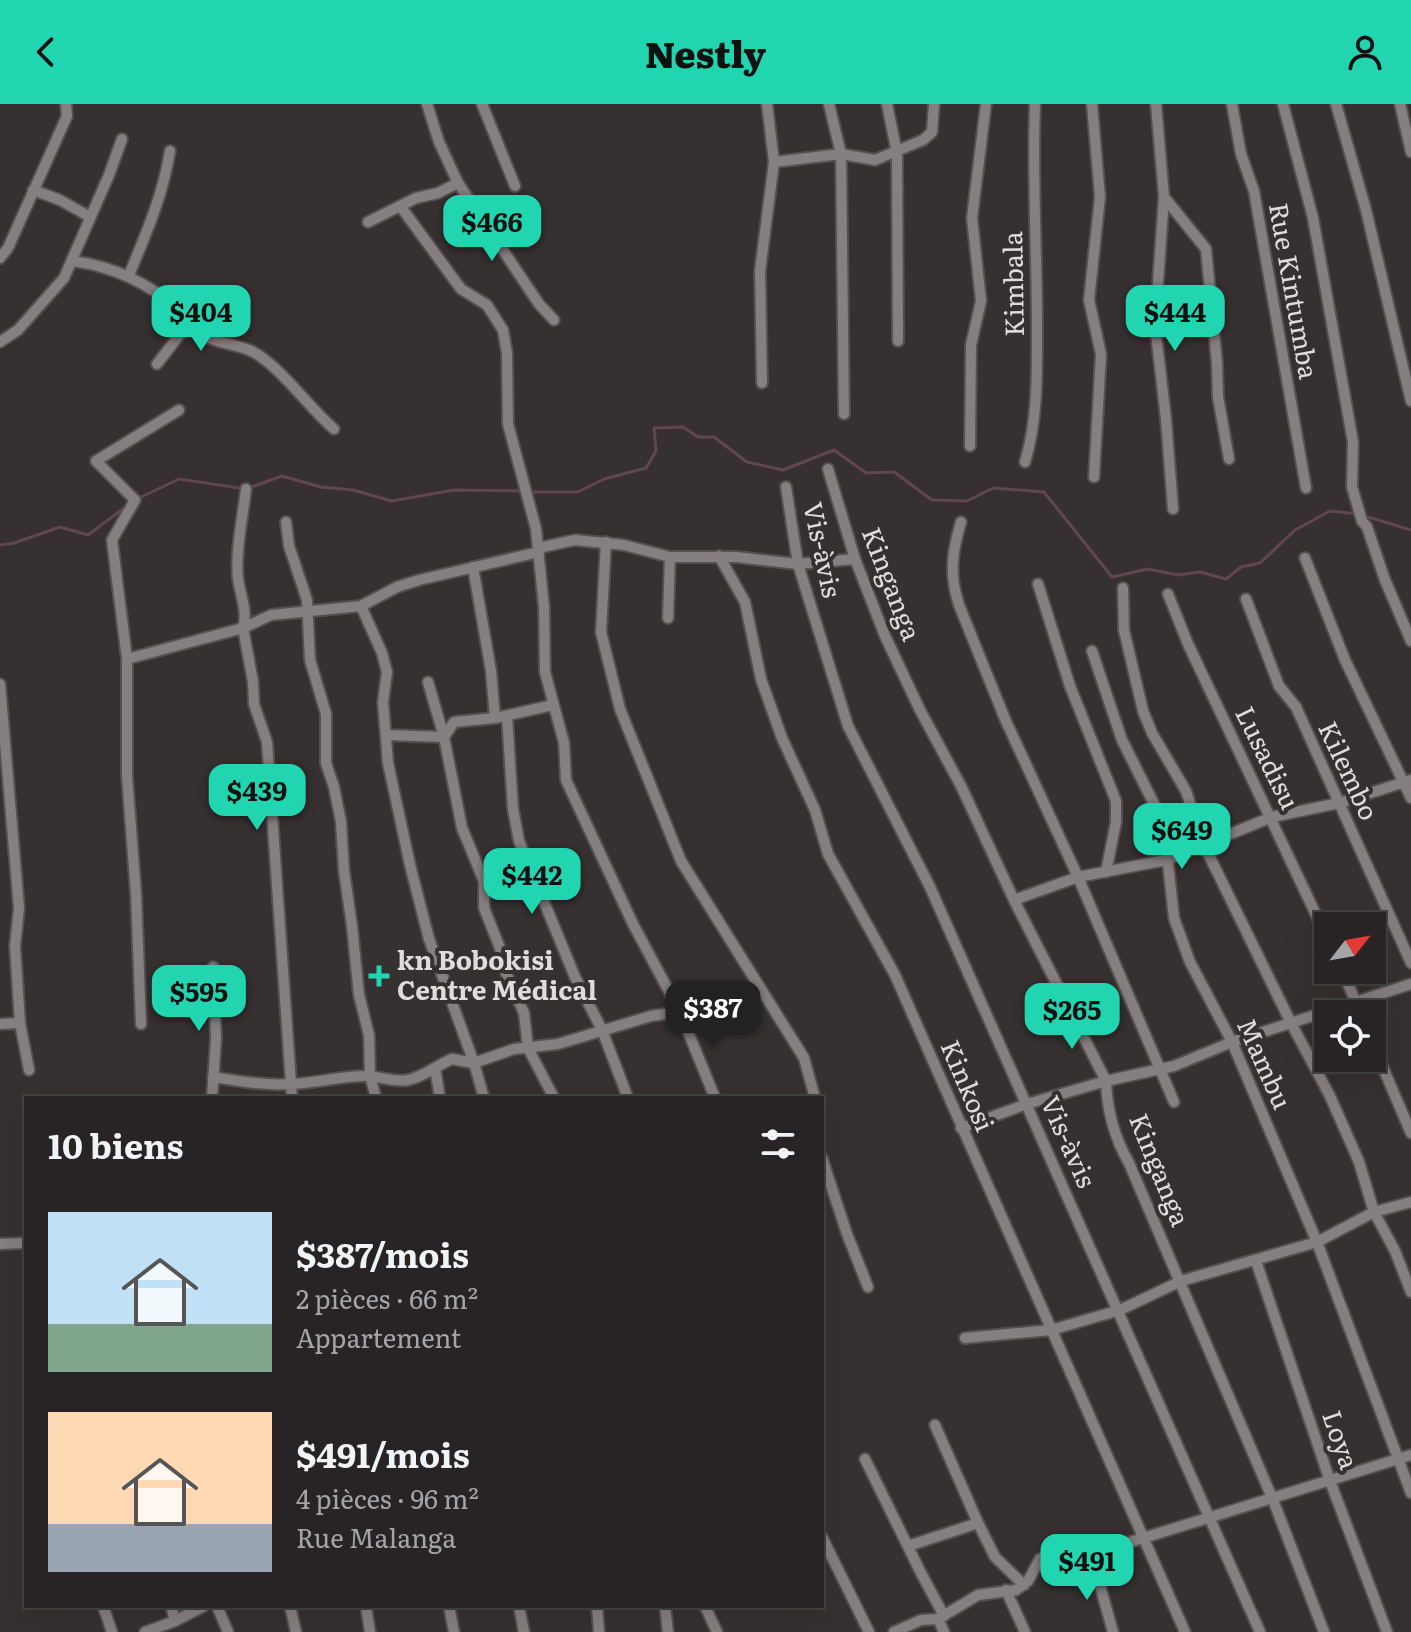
<!DOCTYPE html>
<html lang="fr">
<head>
<meta charset="utf-8">
<style>
	body { margin:0; font-family:Literata,serif; background:#302c2d; color:#f1f3f6; height:100vh; display:flex; flex-direction:column; font-size:30px; white-space:nowrap }
	* { box-sizing:border-box; margin:0 }
	p { font-size:26px; color:#a5a4a7 }
	.icon { flex:none; width:44px; height:44px; fill:none; stroke:currentColor; stroke-width:2; stroke-linecap:round; stroke-linejoin:round }
	.map { position:relative; flex:1; overflow:hidden }
	.details { position:absolute; left:24px; top:992px; width:800px; height:512px; display:flex; flex-direction:column; background:#282425; border-radius:0px; box-shadow:0 8px 32px #0002,0 0 0 2px #444142 }
	.details>* { flex:none }
	.needle { width:52px; rotate:59deg }
	.controls { position:absolute; left:1314px; top:808px; display:grid; gap:16px }
	.controls a { display:grid; place-items:center; width:72px; height:72px; border-radius:0px; background:#282425; box-shadow:0 8px 32px #0002,0 0 0 2px #444142; font-size:40px }
	.price { position:absolute; translate:-50% -68px; padding:0 18px; border-radius:16px; background:#20d5b0; color:#111; font-size:26px; line-height:52px; filter:drop-shadow(0 2px 4px #0008) }
	.price::after { content:''; position:absolute; left:50%; top:48px; width:24px; height:18px; margin-left:-12px; background:inherit; clip-path:polygon(0 0,100% 0,50% 100%) }
	.price.active { background:#222; color:#fff }
	ul { padding:0; list-style:none }
	li { display:flex; align-items:center; gap:24px; height:200px; padding:0 24px }
	li span { display:grid; place-items:center; flex:none; width:224px; height:160px; border-radius:0px; color:#555 }
	li>.icon { margin-inline-start:auto }
	span .icon { width:96px; height:96px; fill:#fffc; stroke-width:1 }
	li b { font-size:34px }
	h2 { display:flex; justify-content:space-between; align-items:center; height:96px; padding:0 24px; font-size:34px }
	header { display:flex; justify-content:space-between; align-items:center; height:104px; padding:0 24px; background:#20d5b0; color:#111; font-size:36px; font-weight:800 }
	.map>svg:first-child { display:block }
</style>
</head>
<body>
<header><svg class="icon" aria-label="back" viewBox="0 0 24 24"><path d="M15 5l-7 7 7 7"/></svg>Nestly<svg class="icon" aria-label="person" viewBox="0 0 24 24"><circle cx="12" cy="8" r="4"/><path d="M4 21q1-7 8-7t8 7"/></svg></header>
<div class="map">
<svg width="1411" height="1528" viewBox="0 0 1411 1528">
	<rect width="100%" height="100%" fill="#363031"/>
	<g fill="none" stroke-linecap="round" stroke-linejoin="round">
		<g stroke="#61454f" stroke-width="3">
			<path d="M 530,388 L 578,388 L 604,375 L 646,364 L 656,347 L 654,324 L 683,323 L 698,333 L 714,333 L 747,358 L 783,366 L 834,346 L 866,369 L 894,368 L 932,396 L 967,397 L 993,384 L 1044,388 L 1112,473 L 1148,465 L 1178,471 L 1200,468 L 1226,475 L 1241,463 L 1260,459 L 1295,426 L 1330,407 L 1358,410"/>
			<path d="M 137,395 L 179,375 L 246,385 L 282,372 L 321,383 L 353,386 L 392,397 L 454,386 L 522,387"/>
			<path d="M 1365,412 L 1411,426"/>
			<path d="M 0,441 L 14,439 L 60,423 L 88,431 L 128,401"/>
		</g>
		<g stroke="#544f50" stroke-width="14">
			<g id="street">
				<path d="M 427,0 L 439,38 L 458,79 L 539,200 L 554,216"/>
				<path d="M 482,0 L 515,82"/>
				<path d="M 829,0 L 841,50 L 844,310"/>
				<path d="M 887,0 L 897,49 L 898,237"/>
				<path d="M 1092,0 L 1100,93 L 1089,196 L 1101,250 L 1094,373"/>
				<path d="M 1156,0 L 1164,93 L 1206,145 L 1217,259 L 1218,293 L 1229,355"/>
				<path d="M 1232,0 L 1241,50 L 1254,87 L 1306,384"/>
				<path d="M 1283,0 L 1313,114 L 1353,338 L 1352,383 L 1362,417 L 1367,423 L 1385,476 L 1411,537"/>
				<path d="M 1336,0 L 1366,106 L 1411,297"/>
				<path d="M 1400,0 L 1411,48"/>
				<path d="M 774,58 L 841,50 L 875,56 L 923,36 L 932,28 L 934,0"/>
				<path d="M 33,86 L 60,96 L 90,113"/>
				<path d="M 1164,93 L 1155,221 L 1166,315 L 1173,405"/>
				<path d="M 368,118 L 416,94 L 438,89 L 458,79"/>
				<path d="M 0,154 L 8,144 L 67,12 L 66,0"/>
				<path d="M 73,157 C 116,163 149,180 183,208 C 191,214 193,226 202,231 C 216,239 234,240 249,246 C 276,257 309,304 334,325"/>
				<path d="M 129,171 C 146,130 163,91 170,47"/>
				<path d="M 0,238 L 18,226 L 64,174 L 109,71 L 122,35"/>
				<path d="M 157,260 L 191,216"/>
				<path d="M 762,279 L 760,167 L 774,58 L 767,0"/>
				<path d="M 970,342 L 971,241 L 981,197 L 972,114 L 986,0"/>
				<path d="M 1025,358 C 1038,315 1037,268 1037,223 C 1037,148 1032,74 1035,0"/>
				<path d="M 828,365 L 855,455 L 885,532 L 920,606 L 961,682 L 1014,796 L 1106,977 C 1107,1005 1115,1035 1129,1059 L 1273,1396 L 1324,1528"/>
				<path d="M 786,383 L 798,460 L 848,622 L 930,783 L 1260,1528"/>
				<path d="M 246,385 C 243,411 235,449 238,474 C 240,492 248,506 243,524 L 253,578 L 254,600 L 267,638 L 292,994"/>
				<path d="M 286,418 L 289,442 L 307,496 L 310,556 L 326,610 L 326,659 L 334,683 L 341,718 L 344,767 L 352,822 L 359,891 L 369,931 L 370,972 L 376,994"/>
				<path d="M 961,418 C 952,448 949,471 959,501 L 1005,615 L 1078,773 L 1174,998"/>
				<path d="M 606,438 L 601,528 L 620,605 L 681,757 L 804,954 L 815,994"/>
				<path d="M 538,444 L 575,436 L 624,441 L 670,453 L 736,453 L 798,460 L 855,455"/>
				<path d="M 719,452 L 745,498 L 761,575 L 782,634 L 815,706 L 828,750 L 895,871 L 1185,1528"/>
				<path d="M 1305,454 L 1345,556 L 1411,694"/>
				<path d="M 473,463 L 491,567 L 495,614"/>
				<path d="M 1038,480 L 1070,582 L 1116,697 L 1116,718 L 1106,768"/>
				<path d="M 1123,484 L 1124,526 L 1143,607 L 1152,629 L 1186,687 L 1203,739 L 1291,919 L 1330,992 L 1359,1058 L 1374,1108 L 1395,1147 L 1411,1188"/>
				<path d="M 1168,490 L 1188,540 L 1328,836"/>
				<path d="M 1246,495 L 1279,582 L 1296,603 L 1411,859"/>
				<path d="M 361,502 L 382,549 L 387,568 L 383,598 L 388,659 L 410,761 L 429,835 L 474,959 L 484,994"/>
				<path d="M 668,514 L 670,453"/>
				<path d="M 1092,547 L 1122,636 L 1160,712 L 1165,732 L 1174,814 L 1190,858 L 1232,938 L 1317,1138 L 1411,1389"/>
				<path d="M 127,555 L 243,524 L 271,511 L 361,502 L 397,483 L 419,476 L 539,448"/>
				<path d="M 428,578 L 444,633 L 462,724 L 484,777 L 484,804 L 500,844 L 506,869 L 524,909 L 528,944 L 554,994"/>
				<path d="M 0,580 L 19,804 L 15,842 L 20,919 L 29,966"/>
				<path d="M 507,612 L 513,705 L 519,737 L 575,873 L 602,926 L 628,994"/>
				<path d="M 387,631 L 444,633 L 454,618 L 495,614 L 553,601"/>
				<path d="M 1014,796 L 1078,773 L 1166,756 L 1272,713 L 1339,699 L 1411,676"/>
				<path d="M 1342,866 L 1361,910"/>
				<path d="M 680,908 L 715,994"/>
				<path d="M 0,920 L 20,919"/>
				<path d="M 141,920 L 136,790 L 127,672 L 127,555 L 112,436 L 135,396 L 96,357 L 179,306"/>
				<path d="M 1372,938 L 1411,1029"/>
				<path d="M 435,964 L 440,994"/>
				<path d="M 213,973 C 238,977 266,982 292,980 C 317,979 341,972 366,972 C 381,972 392,979 408,976 C 424,973 437,961 452,955 L 474,959 L 514,945 L 558,940 L 651,912 L 680,908 L 633,820 L 566,676 L 564,639 L 545,568 L 544,503 L 536,425 L 508,320 L 507,249 L 503,226 L 487,201 L 461,185 L 401,103"/>
				<path d="M 212,994 L 216,935 L 213,863"/>
				<path d="M 961,1024 L 1027,1000 L 1106,977 L 1174,962 L 1232,938 L 1411,880"/>
				<path d="M 822,1054 L 847,1130 L 868,1183"/>
				<path d="M 0,1140 L 26,1139"/>
				<path d="M 1256,1157 L 1330,1377 L 1387,1528"/>
				<path d="M 965,1234 L 1051,1226 L 1120,1206 L 1181,1177 L 1317,1138 L 1374,1108 L 1411,1098"/>
				<path d="M 865,1355 L 920,1467 L 944,1512"/>
				<path d="M 978,1419 L 995,1453 L 1024,1481"/>
				<path d="M 822,1433 L 869,1528"/>
				<path d="M 908,1442 L 978,1419 L 935,1321"/>
				<path d="M 1094,1460 L 1100,1449 L 1111,1444 L 1411,1351"/>
				<path d="M 1094,1460 L 1113,1528"/>
				<path d="M 1006,1486 L 1025,1528"/>
				<path d="M 103,1502 L 112,1528"/>
				<path d="M 171,1502 L 175,1517"/>
				<path d="M 217,1502 L 228,1528"/>
				<path d="M 290,1502 L 296,1528"/>
				<path d="M 366,1502 L 370,1528"/>
				<path d="M 449,1502 L 454,1528"/>
				<path d="M 519,1502 L 524,1528"/>
				<path d="M 597,1502 L 599,1528"/>
				<path d="M 665,1502 L 668,1528"/>
				<path d="M 705,1502 L 717,1528"/>
				<path d="M 938,1515 L 944,1528"/>
				<path d="M 145,1528 L 175,1517 L 204,1502"/>
				<path d="M 894,1528 L 921,1516 L 938,1515 L 978,1491 L 1016,1486 L 1028,1477 L 1040,1455 L 1053,1448 L 1080,1453 L 1094,1460"/>
			</g>
		</g>
		<use href="#street" stroke="#867f81" stroke-width="10"/>
	</g>
	<path fill="#20d5b0" stroke="#363031" stroke-width="3" d="M375 860h8v8h8v8h-8v8h-8v-8h-8v-8h8z"/>
	<g text-anchor="middle" stroke-width="8" stroke-linejoin="round" paint-order="stroke">
		<g font-size="26" fill="#e0dbdc" stroke="#363031">
			<text transform="translate(1014 180) rotate(-91)" y="9">Kimbala</text>
			<text transform="translate(1293 187) rotate(80)" y="9">Rue Kintumba</text>
			<text transform="translate(822 446) rotate(78)" y="9">Vis-àvis</text>
			<text transform="translate(891 480) rotate(69)" y="9">Kinganga</text>
			<text transform="translate(1267 654) rotate(64)" y="9">Lusadisu</text>
			<text transform="translate(1348 667) rotate(65)" y="9">Kilembo</text>
			<text transform="translate(1264 960) rotate(66)" y="9">Mambu</text>
			<text transform="translate(967 982) rotate(67)" y="9">Kinkosi</text>
			<text transform="translate(1068 1038) rotate(66)" y="9">Vis-àvis</text>
			<text transform="translate(1159 1066) rotate(68)" y="9">Kinganga</text>
			<text transform="translate(1340 1336) rotate(71)" y="9">Loya</text>
		</g>
		<g font-size="26" font-weight="bold" fill="#e0dbdc" stroke="#363031" text-anchor="start">
			<text x="397" y="866">kn Bobokisi<tspan x="397" dy="30">Centre Médical</tspan></text>
		</g>
	</g>
</svg>
<div class="controls">
<a><svg class="needle" viewBox="-14 -14 28 28"><path d="M0-13l5 13h-10z" fill="#e53935"/><path d="M0 13l5-13h-10z" fill="#a5a4a7"/></svg></a>
<a><svg class="icon" aria-label="locate" viewBox="0 0 24 24"><circle cx="12" cy="12" r="6"/><path d="M12 2v4M12 18v4M2 12h4M18 12h4"/></svg></a>
</div>
<b class="price" style="left:492px;top:159px">$466</b>
<b class="price" style="left:201px;top:249px">$404</b>
<b class="price" style="left:1175px;top:249px">$444</b>
<b class="price" style="left:257px;top:728px">$439</b>
<b class="price" style="left:1182px;top:767px">$649</b>
<b class="price" style="left:532px;top:812px">$442</b>
<b class="price" style="left:199px;top:929px">$595</b>
<b class="price active" style="left:713px;top:945px">$387</b>
<b class="price" style="left:1072px;top:947px">$265</b>
<b class="price" style="left:1087px;top:1498px">$491</b>
<section class="details">
<h2>10 biens<svg class="icon" aria-label="filters" viewBox="0 0 24 24"><path d="M4 7h16M4 17h16"/><circle cx="9" cy="7" r="2"/><circle cx="15" cy="17" r="2"/></svg></h2>
<ul>
<li><span style="background:linear-gradient(#bfe0f5 70%,#7fa58c 0)"><svg class="icon" aria-label="home" viewBox="0 0 24 24"><path d="M3 11l9-7 9 7M6 9v11h12V9"/></svg></span><div><b>$387/mois</b><p>2 pièces · 66 m²</p><p>Appartement</p></div></li>
<li><span style="background:linear-gradient(#ffd9b3 70%,#9aa5b1 0)"><svg class="icon" aria-label="home" viewBox="0 0 24 24"><path d="M3 11l9-7 9 7M6 9v11h12V9"/></svg></span><div><b>$491/mois</b><p>4 pièces · 96 m²</p><p>Rue Malanga</p></div></li>
</ul>
</section>
</div>
</body>
</html>
